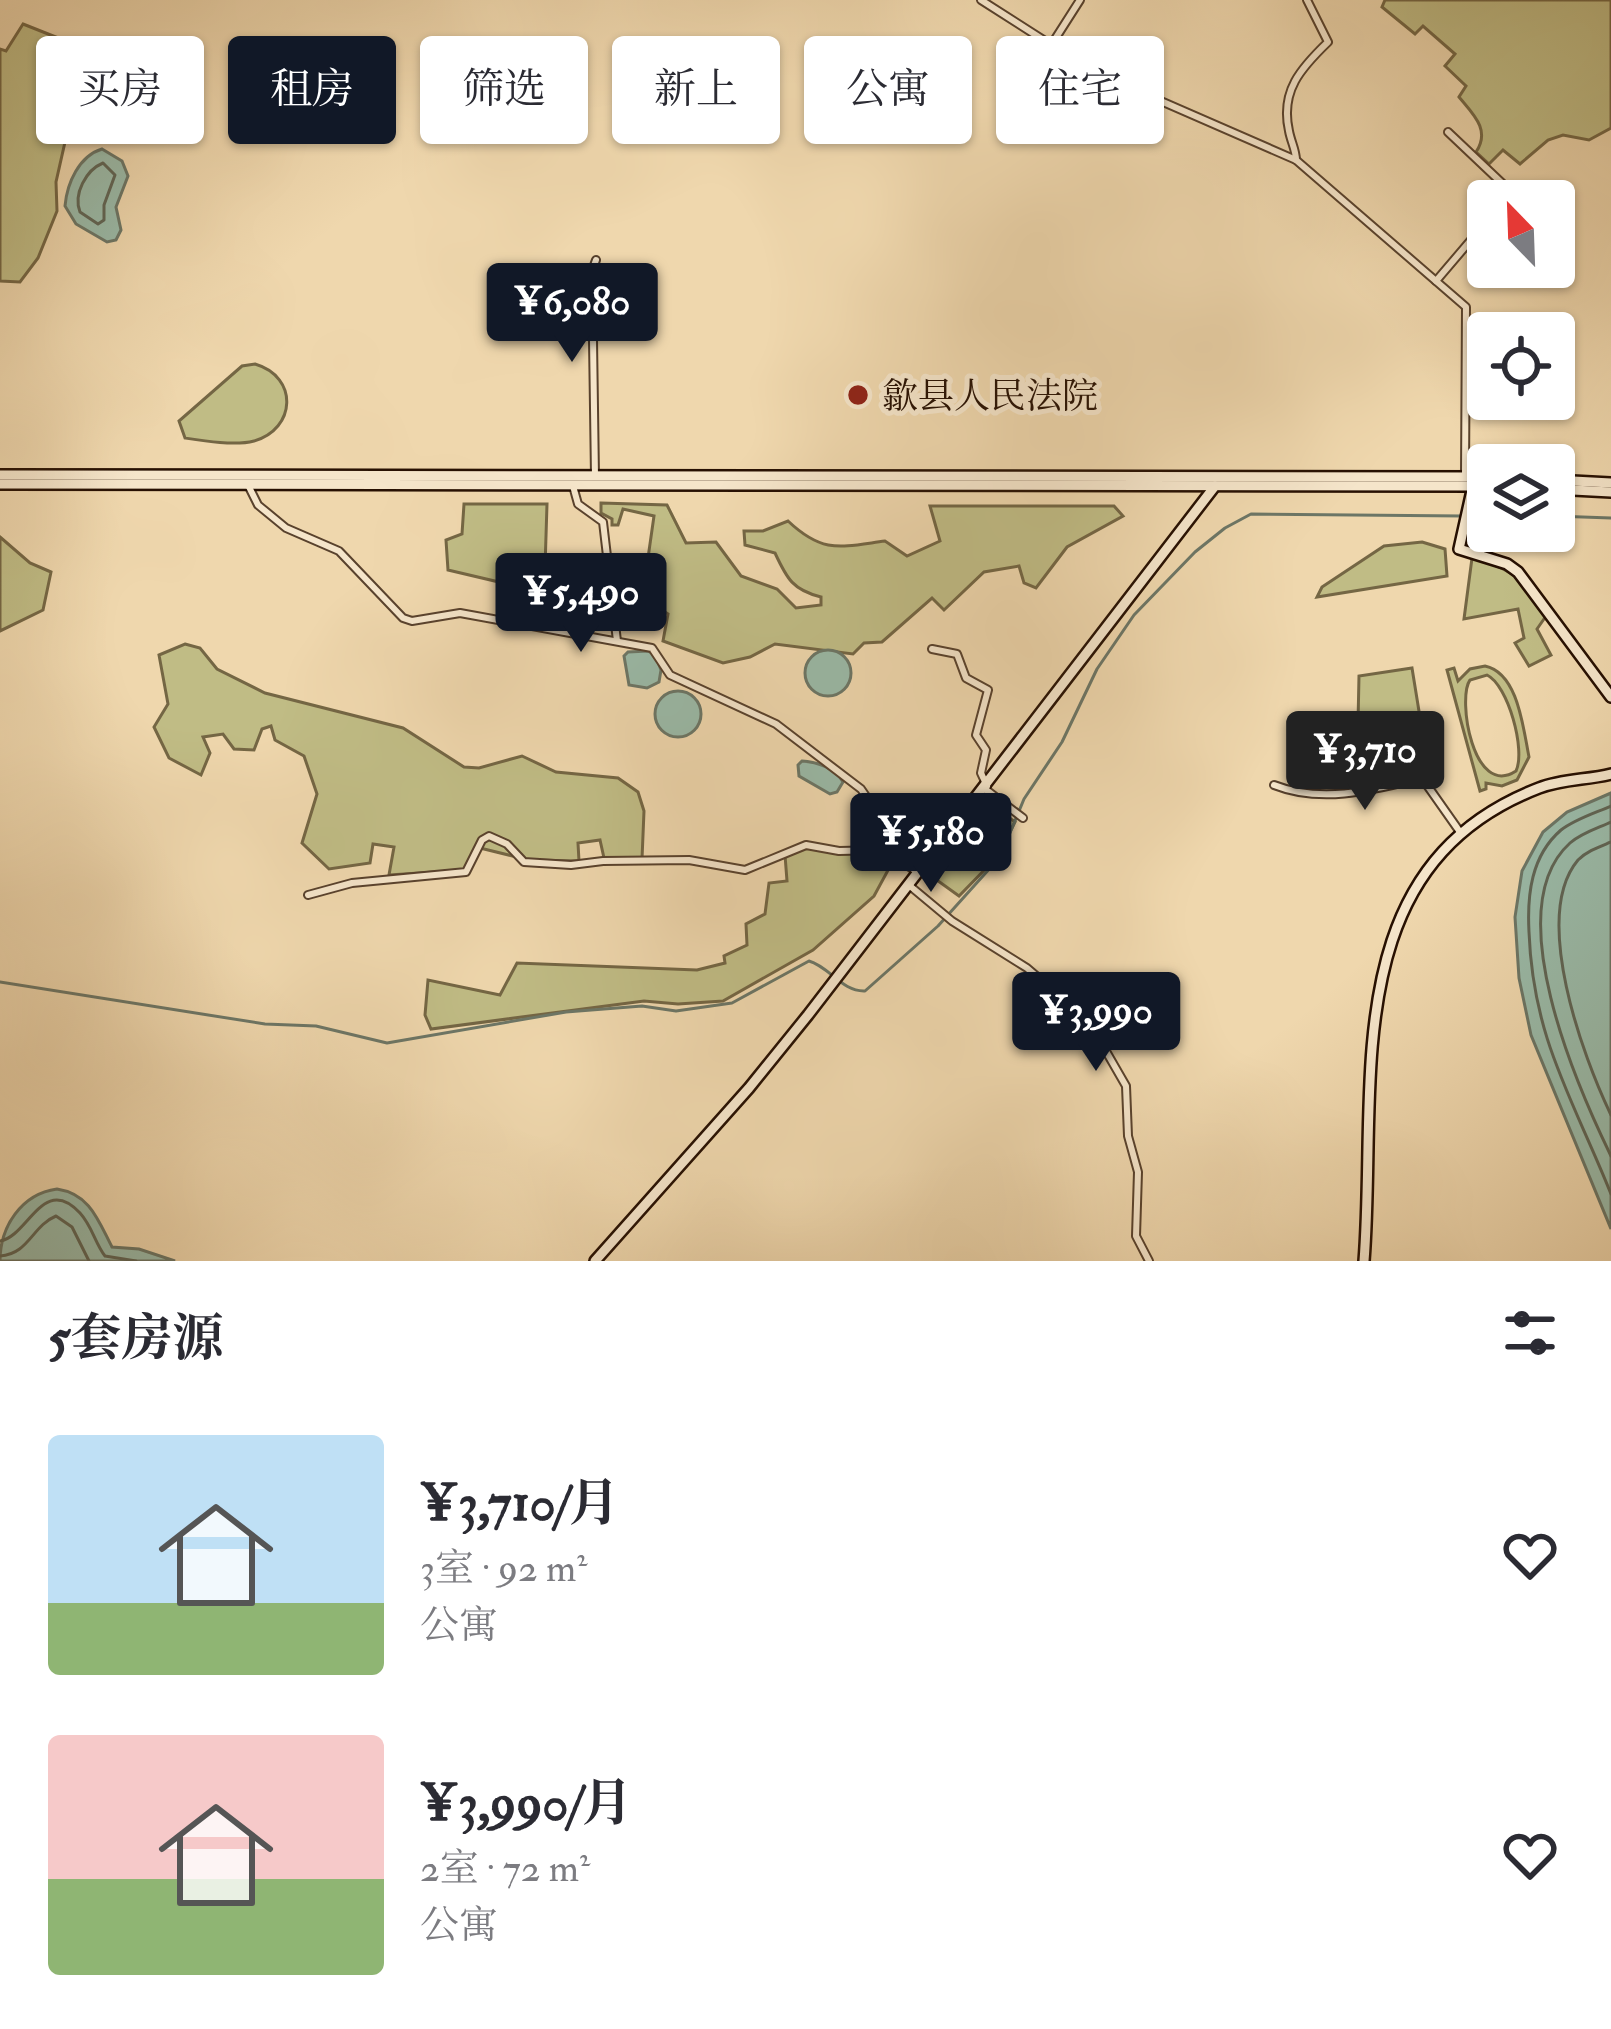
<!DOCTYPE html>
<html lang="zh">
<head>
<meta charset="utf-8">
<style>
	body { margin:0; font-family:"IM FELL Double Pica","Noto Serif SC",serif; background:#f2f2f3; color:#2b2b33; height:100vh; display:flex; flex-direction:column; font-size:45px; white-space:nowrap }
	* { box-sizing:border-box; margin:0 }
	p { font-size:39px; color:#7c7c81 }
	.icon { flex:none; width:66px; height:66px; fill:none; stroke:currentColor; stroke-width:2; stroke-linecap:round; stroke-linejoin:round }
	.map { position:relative; height:1261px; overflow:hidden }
	.details { display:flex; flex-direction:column; background:#fff; flex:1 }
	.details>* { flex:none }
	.banner { position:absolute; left:36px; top:36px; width:1539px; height:108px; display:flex; gap:24px }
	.needle { width:78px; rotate:337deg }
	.buttons { position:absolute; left:1467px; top:180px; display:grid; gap:24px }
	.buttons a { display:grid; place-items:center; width:108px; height:108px; border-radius:12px; background:#fff; box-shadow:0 3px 9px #0004; font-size:60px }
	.price { position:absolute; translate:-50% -102px; padding:0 27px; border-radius:12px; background:#111827; color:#fff; font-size:39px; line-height:78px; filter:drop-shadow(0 3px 6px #0008) }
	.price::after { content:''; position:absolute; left:50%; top:72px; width:36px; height:27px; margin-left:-18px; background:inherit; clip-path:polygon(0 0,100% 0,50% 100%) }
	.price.selected { background:#222; color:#fff }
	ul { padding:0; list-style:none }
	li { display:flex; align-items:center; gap:36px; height:300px; padding:0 48px }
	li span { display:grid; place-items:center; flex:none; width:336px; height:240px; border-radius:12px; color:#555 }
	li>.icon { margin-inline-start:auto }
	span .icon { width:144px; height:144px; fill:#fffc; stroke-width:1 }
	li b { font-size:51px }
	h2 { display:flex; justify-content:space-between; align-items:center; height:144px; padding:0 48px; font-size:51px }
	.chip { padding:0 42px; border-radius:12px; background:#fff; box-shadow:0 3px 9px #0004; font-size:42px; line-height:108px }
	.chip.selected { background:#111827; color:#fff }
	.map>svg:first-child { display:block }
</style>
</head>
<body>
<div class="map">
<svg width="1611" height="1261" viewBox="0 0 1611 1261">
	<rect width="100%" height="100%" fill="#efd7ad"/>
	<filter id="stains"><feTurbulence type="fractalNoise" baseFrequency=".00167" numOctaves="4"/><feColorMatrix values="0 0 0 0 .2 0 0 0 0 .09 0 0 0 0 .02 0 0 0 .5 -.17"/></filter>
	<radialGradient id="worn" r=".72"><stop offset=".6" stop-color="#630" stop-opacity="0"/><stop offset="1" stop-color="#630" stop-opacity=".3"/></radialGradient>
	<g fill="#c0bc85" stroke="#746644" stroke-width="3" fill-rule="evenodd">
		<path d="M 1385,0 L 1611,0 L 1611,128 L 1589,140 L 1563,135 L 1548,140 L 1520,164 L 1503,150 L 1489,164 L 1476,152 C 1491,130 1473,114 1459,97 L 1466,86 L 1445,66 L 1455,54 L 1423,26 L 1415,34 L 1382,7 Z"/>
		<path d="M 23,24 L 86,49 L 56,182 L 57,211 L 38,258 L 20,282 L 0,281 L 0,49 L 6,51 Z"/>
		<path d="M 255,364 C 299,377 296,429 254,441 C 235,446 204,441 185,438 L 179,421 L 242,366 Z"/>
		<path d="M 601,503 L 667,505 L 686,543 L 716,542 L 741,576 L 777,589 L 796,608 L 821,605 L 821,597 C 793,590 787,579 775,553 L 745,545 L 744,531 L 763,531 L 788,521 C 823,554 840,547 885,541 L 907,556 L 940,541 L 930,506 L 1114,506 L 1123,516 L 1067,547 L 1036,588 L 1024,583 L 1019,566 L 984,572 L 944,610 L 932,598 L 882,642 L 864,643 L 853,654 L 775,644 L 750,657 L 723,663 L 663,641 L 668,614 L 662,610 L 648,558 L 654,516 L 623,509 L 618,525 L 612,525 L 612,519 L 601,513 Z"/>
		<path d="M 464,504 L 547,504 L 545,568 L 522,563 L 516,586 L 448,570 L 446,540 L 462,534 Z"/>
		<path d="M 0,537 L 30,563 L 51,572 L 43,610 L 0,631 Z"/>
		<path d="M 1422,542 L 1445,549 L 1447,576 L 1317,597 L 1322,587 L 1384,546 Z"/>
		<path d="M 1472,558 C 1516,569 1521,580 1546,616 L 1537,629 L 1551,655 L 1529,666 L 1515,643 L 1524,638 L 1518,609 L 1464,619 Z"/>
		<path d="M 185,644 L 200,648 L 217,669 L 265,693 L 403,728 L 464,767 L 479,768 L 522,756 L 556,772 L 618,778 L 638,792 L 644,811 L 642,859 L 604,858 L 600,840 L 578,843 L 579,861 L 529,860 L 476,847 L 465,870 L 389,875 L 394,847 L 373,844 L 370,863 L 329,869 L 302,843 L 317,794 L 304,756 L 275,740 L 271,726 L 262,729 L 254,750 L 234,749 L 223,734 L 203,737 L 210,753 L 201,775 L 169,758 L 154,727 L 168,704 L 159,655 Z"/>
		<path d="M 1485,666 C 1518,673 1523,727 1529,757 L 1517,780 L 1502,786 L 1486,783 L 1486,789 L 1480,791 L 1447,670 L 1454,668 L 1458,681 L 1470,669 ZM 1487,675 C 1508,685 1526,750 1516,771 C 1473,799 1457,698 1470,680 Z"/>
		<path d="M 1412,668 L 1423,736 L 1413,737 L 1409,716 L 1358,723 L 1359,676 Z"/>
		<path d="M 985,800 L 1015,822 L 997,857 L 959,896 L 927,873 Z"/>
		<path d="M 809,847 L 877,850 L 892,855 L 893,861 L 874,896 L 813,950 L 723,1001 L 678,1004 L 644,1001 L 431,1029 L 425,1015 L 428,980 L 500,995 L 517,963 L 697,970 L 725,963 L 724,956 L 747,945 L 746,924 L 765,914 L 769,883 L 787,881 L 785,855 Z"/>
	</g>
	<g fill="#9abaa8" stroke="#6c7666" stroke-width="3">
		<path d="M 102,149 L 122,161 L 128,176 L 116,207 L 121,230 L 116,240 L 107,242 L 76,224 L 65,206 C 67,183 79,156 102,149 Z"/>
		<path d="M 571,580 C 579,588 582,613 577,622 L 572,624 L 540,617 L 538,607 L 541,600 Z"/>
		<circle cx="828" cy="673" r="23"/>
		<path d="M 648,651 L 655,654 L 661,670 L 659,682 L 647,688 L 629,685 L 624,656 L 628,652 Z"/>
		<circle cx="678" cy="714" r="23"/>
		<path d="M 802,761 C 817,762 836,768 843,782 L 837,792 L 830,794 L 799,776 L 798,765 Z"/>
		<path d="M 1611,793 L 1611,1229 L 1531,1035 L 1519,978 L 1515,917 L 1522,871 L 1543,832 L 1567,812 Z"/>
		<path d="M 57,1189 C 90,1194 98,1220 112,1247 L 139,1249 L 175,1261 L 0,1261 C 0,1227 21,1194 57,1189 Z"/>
	</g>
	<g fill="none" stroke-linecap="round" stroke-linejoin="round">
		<g stroke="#606555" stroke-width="3">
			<path d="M 103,163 L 115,175 L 104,205 L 104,220 L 98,224 L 80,212 C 73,194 86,170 103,163 Z"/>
			<path d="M 1611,806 C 1595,813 1575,819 1561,830 C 1531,856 1527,895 1529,932 C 1533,1039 1573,1099 1611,1194"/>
			<path d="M 1611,822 C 1598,828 1581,833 1570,843 C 1498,908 1577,1086 1611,1156"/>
			<path d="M 1611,842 C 1599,847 1587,851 1578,860 C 1531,916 1583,1057 1611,1115"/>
			<path d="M 0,1241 C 28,1237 43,1173 80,1213 C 92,1226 95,1243 105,1256 L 136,1261"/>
			<path d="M 0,1256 C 29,1254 32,1226 56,1216 L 72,1227 L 89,1261"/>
		</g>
		<g stroke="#6c7666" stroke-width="3">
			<path d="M 1473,516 L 1488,516"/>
			<path d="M 1554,516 L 1611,518"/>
			<path d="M 0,982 L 265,1024 L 316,1026 L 387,1043 L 566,1012 L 642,1006 L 676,1011 L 732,1003 L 809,961 C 830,967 842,992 865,991 L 938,926 L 1000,857 L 1024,799 L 1062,742 L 1097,669 L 1134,615 L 1195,552 L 1225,528 L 1251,514 L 1463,516"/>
		</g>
		<g stroke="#59422d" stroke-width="10">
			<g id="street">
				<path d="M 981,0 L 1092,71 L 1296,160 L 1466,307 L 1465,476"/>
				<path d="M 1050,47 L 1080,0"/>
				<path d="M 1448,132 L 1505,186 L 1505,201"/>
				<path d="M 1296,160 C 1296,150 1291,142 1289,131 C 1280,91 1301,68 1328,42 L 1307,0"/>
				<path d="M 1436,281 L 1488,220"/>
				<path d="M 595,477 L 592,271 L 596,260"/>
				<path d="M 248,485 L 258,505 L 286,528 L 339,551 L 403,618 L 412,621 L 460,613 L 652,648 L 670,675 L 776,724 L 861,789 L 872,805 L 938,844"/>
				<path d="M 573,486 L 578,504 L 603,522 L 617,641"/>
				<path d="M 932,649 L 957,654 L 966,678 L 988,690 L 976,735 L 986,750 L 981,773 L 987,786"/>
				<path d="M 1274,785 C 1322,804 1373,790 1422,778 L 1460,832"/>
				<path d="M 985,789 L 1023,818"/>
				<path d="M 910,886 L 952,921 L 1027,968 L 1088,1020 L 1126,1086 L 1128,1136 L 1138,1172 L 1136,1236 L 1149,1261"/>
				<path d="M 308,895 L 352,883 L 466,872 L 482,840 L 489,836 L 507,844 L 524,862 L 571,865 L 603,861 L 689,860 L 745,870 L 806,845 L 839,851 L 883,850 L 916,871"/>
			</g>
		</g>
		<g stroke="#271002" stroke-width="14">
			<g id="secondary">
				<path d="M 0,475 L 1488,477"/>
				<path d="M 1554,480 L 1611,483"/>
				<path d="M 0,484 L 1488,486"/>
				<path d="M 1473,486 L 1459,549 L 1507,564 L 1518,572 L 1611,697"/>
				<path d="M 1554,489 L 1611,492"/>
				<path d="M 595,1261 L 749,1088 L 808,1015 L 1215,486"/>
				<path d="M 1364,1261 C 1378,1086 1334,867 1539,788 C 1562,779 1587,780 1611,774"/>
			</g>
		</g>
		<use href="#street" stroke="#f5e5ca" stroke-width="6"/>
		<use href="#secondary" stroke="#f5e5ca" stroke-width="9"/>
	</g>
	<circle fill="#8f2418" stroke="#f5e5ca" stroke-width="4.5" cx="858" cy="395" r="12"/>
	<g text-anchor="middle" stroke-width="10" stroke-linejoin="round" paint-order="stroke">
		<g font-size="36" fill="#271002" stroke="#f5e5ca" text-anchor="start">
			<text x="882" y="408">歙县人民法院</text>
		</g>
	</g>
	<rect width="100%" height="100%" filter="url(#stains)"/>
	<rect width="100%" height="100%" fill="url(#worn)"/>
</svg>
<div class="buttons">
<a><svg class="needle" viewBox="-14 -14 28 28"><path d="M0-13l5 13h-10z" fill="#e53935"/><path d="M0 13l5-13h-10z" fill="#7c7c81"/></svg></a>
<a><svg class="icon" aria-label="locate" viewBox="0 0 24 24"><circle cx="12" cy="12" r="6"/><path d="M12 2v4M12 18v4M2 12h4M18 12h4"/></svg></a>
<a><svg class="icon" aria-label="layers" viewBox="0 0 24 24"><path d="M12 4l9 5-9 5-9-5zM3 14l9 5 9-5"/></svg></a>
</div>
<b class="price" style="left:572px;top:365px">¥6,080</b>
<b class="price" style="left:581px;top:655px">¥5,490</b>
<b class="price selected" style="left:1365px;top:813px">¥3,710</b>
<b class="price" style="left:931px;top:895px">¥5,180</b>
<b class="price" style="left:1096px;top:1074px">¥3,990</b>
<div class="banner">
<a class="chip">买房</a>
<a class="chip selected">租房</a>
<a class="chip">筛选</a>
<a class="chip">新上</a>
<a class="chip">公寓</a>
<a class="chip">住宅</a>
</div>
</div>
<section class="details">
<h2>5套房源<svg class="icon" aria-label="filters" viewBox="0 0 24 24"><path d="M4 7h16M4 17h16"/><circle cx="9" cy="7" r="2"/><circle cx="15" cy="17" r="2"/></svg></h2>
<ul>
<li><span style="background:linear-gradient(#bfe0f5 70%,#8fb573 0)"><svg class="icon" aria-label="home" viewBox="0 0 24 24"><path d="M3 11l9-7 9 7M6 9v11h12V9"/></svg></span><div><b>¥3,710/月</b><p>3室 · 92 m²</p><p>公寓</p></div><svg class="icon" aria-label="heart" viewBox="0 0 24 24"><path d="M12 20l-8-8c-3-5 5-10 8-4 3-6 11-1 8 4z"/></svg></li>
<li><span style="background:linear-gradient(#f6c9c9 60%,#8fb573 0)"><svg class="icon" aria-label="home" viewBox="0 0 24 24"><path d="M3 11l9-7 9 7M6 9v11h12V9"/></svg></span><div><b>¥3,990/月</b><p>2室 · 72 m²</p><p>公寓</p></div><svg class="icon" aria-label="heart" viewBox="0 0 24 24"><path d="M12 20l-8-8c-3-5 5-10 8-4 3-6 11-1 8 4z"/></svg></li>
</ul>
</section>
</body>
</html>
